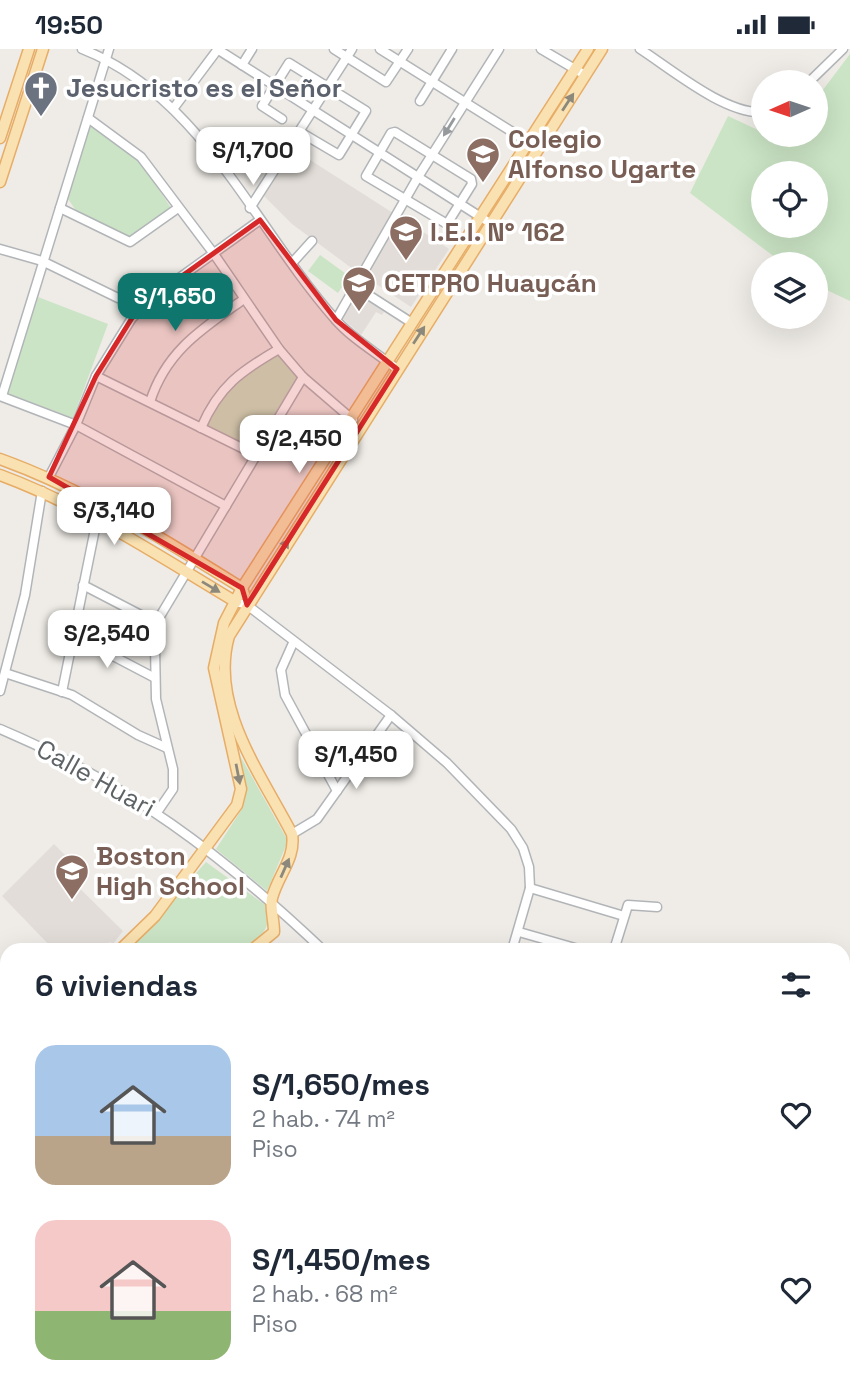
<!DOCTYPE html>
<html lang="es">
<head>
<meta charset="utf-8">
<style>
	body { margin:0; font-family:"Space Grotesk",sans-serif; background:#f6f6f7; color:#1f2937; height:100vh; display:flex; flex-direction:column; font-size:26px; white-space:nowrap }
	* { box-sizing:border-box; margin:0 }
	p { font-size:23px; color:#747a83 }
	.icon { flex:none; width:38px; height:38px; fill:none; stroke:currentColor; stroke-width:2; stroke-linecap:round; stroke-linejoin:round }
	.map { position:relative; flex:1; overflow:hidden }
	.details { position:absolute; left:0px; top:894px; width:850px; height:450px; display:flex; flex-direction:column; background:#fff; border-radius:21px 21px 0 0; box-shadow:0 7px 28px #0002 }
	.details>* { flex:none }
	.needle { width:46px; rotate:267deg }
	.buttons { position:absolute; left:751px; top:21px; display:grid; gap:14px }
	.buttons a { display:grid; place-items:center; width:77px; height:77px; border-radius:50%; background:#fff; box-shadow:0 7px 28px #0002; font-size:35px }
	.price { position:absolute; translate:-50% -60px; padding:0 16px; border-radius:14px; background:#fff; color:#222; font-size:23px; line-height:46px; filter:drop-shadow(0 2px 4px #0008) }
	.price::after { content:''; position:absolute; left:50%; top:42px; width:21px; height:16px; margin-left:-10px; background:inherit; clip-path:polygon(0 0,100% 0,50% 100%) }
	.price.current { background:#0f766e; color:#fff }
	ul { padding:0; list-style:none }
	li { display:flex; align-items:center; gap:21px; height:175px; padding:0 35px }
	li span { display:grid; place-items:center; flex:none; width:196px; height:140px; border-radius:21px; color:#555 }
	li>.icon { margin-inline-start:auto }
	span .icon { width:84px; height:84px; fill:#fffc; stroke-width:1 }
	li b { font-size:30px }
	h2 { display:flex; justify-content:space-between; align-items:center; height:84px; padding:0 35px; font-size:30px }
	.status { display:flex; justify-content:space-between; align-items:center; height:49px; padding:0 35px; background:#fff; direction:ltr }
	.status svg { height:19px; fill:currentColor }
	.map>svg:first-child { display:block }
</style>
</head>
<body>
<div class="status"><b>19:50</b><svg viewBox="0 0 49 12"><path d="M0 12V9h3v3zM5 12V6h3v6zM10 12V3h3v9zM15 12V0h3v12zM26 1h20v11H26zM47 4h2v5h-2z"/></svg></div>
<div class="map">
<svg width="850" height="1343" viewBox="0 0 850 1343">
	<rect width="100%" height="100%" fill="#efece7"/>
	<g fill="#e2ddd8">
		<path d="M 293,100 L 393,164 L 357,223 L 292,175 L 264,147 Z"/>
		<path d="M 399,167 L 449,200 L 411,258 L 364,227 Z"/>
		<path d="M 357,243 L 384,263 L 382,266 L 376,263 L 361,286 L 341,268 Z"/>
		<path d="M 54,795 L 76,817 L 67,827 L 123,882 L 113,895 L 110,893 L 100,901 L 54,901 L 2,847 Z"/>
	</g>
	<g fill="#cbe4c5" fill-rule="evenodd">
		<path d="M 850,5 L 850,252 L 816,236 L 816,215 L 784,215 L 690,144 L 728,67 L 758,81 L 763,80 L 763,86 L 816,86 L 816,50 ZM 763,124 L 816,124 L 816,177 L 763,177 Z"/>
		<path d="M 90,73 L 139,110 L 171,159 L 130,188 L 122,187 L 75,160 L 68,150 Z"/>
		<path d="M 320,206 L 349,227 L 338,244 L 308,222 Z"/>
		<path d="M 38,248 L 108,275 L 73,369 L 7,344 Z"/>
		<path d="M 279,303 L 301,329 L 255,403 L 206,378 C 222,341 247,325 279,303 Z"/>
		<path d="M 238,703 L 288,792 L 267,842 L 216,800 L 242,760 Z"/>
		<path d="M 206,813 L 268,858 C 270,884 262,885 243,901 L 128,901 Z"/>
		<path d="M 844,1255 L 850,1255 L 850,1343 L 823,1343 L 822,1337 L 844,1337 Z"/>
	</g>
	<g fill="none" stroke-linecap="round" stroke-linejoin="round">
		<g stroke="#b2b5b8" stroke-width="11">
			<g id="minor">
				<path d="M 82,0 C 202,47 254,178 335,270 C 351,289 377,304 397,320"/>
				<path d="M 217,0 L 490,174"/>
				<path d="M 334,0 L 386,33 L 408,0"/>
				<path d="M 380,0 L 538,99"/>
				<path d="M 541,0 L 585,26"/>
				<path d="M 640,0 C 671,20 726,66 763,63"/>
				<path d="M 242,16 L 252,0"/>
				<path d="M 809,33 L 843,0"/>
				<path d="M 420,52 L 452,0"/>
				<path d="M 173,60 L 218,0"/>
				<path d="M 88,69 L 141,108 L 214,205 L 279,300 L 303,328 L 353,371"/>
				<path d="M 282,70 L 262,57 L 289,14 L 366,62 L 339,106 L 300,83"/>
				<path d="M 395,83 L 471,130 L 472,135 L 447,175 L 366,127 L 391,84 Z"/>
				<path d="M 60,159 L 130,193 L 178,159"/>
				<path d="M 250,159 L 352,0"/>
				<path d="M 0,200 L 42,212 L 118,249 L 134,250 L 157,245"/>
				<path d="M 293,213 L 312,192"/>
				<path d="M 356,238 L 412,274"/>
				<path d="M 336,271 L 418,128 L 499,0"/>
				<path d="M 96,327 L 256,406"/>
				<path d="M 0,347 L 76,376 L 226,457"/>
				<path d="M 2,347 L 109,0"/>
				<path d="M 150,353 C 166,302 202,280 244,250"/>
				<path d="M 201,379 C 219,337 241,322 279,300"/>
				<path d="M 49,428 L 76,376 L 96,327 L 132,269 L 157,245 L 260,171"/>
				<path d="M 83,536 L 158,575"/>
				<path d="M 236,553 L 247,556 L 391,666 L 447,714 L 511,780 L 523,799 L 529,818 L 530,839 L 512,901"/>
				<path d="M 73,586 L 155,629"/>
				<path d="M 293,594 L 281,621 L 285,646 L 337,742"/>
				<path d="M 5,624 L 72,646 L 138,686 L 167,699"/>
				<path d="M 0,642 L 25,546 L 42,442"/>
				<path d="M 62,643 L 97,470"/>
				<path d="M 0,680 C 126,733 224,807 323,901"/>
				<path d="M 158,762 L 173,740 L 173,720 L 156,650 L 155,597 L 159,569 L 303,328"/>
				<path d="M 292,785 L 317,770 L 391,666"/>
				<path d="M 530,839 L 624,867"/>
				<path d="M 519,883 L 582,901"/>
				<path d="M 614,901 L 628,856 L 657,858"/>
				<path d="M 0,1013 L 7,1028"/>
				<path d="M 844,1147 L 850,1143"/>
				<path d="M 844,1229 L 850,1228"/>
				<path d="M 254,1337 L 263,1343"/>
				<path d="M 405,1337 L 409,1343"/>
				<path d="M 472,1337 L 476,1343"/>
				<path d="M 537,1337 L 542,1343"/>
				<path d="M 91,1343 L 99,1337"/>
				<path d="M 309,1343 L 312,1337"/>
				<path d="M 390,1343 L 393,1337"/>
				<path d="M 599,1343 L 609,1337"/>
				<path d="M 660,1343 L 661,1337"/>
				<path d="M 726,1343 L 727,1337"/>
			</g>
		</g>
		<g stroke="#e7ad67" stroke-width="13">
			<g id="major">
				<path d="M 0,89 L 29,0"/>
				<path d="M 0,133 L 43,0"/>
				<path d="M 0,410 C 86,441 165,491 242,539 L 244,545"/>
				<path d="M 0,426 C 84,457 159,507 236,553"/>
				<path d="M 120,901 L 155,867 L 237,756 L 241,740 L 214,619 L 224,574 L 242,539 L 588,0"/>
				<path d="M 252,901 L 274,883 C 274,872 270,858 272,849 C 278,826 296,809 292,785 C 261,725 209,657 229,587 L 602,0"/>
				<path d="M 0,993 L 7,988"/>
				<path d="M 0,1038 L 7,1036"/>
			</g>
		</g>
		<use href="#minor" stroke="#fff" stroke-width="8"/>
		<use href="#major" stroke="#f9e1b1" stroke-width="10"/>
	</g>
	<defs><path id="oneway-solid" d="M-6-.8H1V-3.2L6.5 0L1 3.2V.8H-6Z" transform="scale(1.75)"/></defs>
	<g fill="#8c897c">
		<use href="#oneway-solid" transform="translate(568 53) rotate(-57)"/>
		<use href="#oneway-solid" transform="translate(419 286) rotate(-57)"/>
		<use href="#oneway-solid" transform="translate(283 499) rotate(-57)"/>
		<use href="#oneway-solid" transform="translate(211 538) rotate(31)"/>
		<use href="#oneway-solid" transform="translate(238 725) rotate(79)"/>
		<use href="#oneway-solid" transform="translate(285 819) rotate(-66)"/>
	</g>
	<use fill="#969a9c" href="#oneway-solid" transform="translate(449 78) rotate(122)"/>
	<path fill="#d62828" fill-opacity="0.2" stroke="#d62828" stroke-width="5" stroke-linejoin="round" d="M 260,171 L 336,271 L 397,320 L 247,556 L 242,539 L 49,428 L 96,327 L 132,269 L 157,245 Z"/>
	<defs>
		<g id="church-pin" transform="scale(1.75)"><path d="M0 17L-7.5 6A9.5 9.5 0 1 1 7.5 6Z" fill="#6b7280" stroke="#fff"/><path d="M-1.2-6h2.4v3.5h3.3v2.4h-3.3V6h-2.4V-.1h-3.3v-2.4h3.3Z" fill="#fff"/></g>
		<g id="school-pin" transform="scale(1.75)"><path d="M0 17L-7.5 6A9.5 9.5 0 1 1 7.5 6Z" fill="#8d6e63" stroke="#fff"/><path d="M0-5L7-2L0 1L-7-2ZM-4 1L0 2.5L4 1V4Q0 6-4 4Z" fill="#fff"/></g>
		<g id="university-pin" transform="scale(1.75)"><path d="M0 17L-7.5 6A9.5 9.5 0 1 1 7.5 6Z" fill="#8d6e63" stroke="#fff"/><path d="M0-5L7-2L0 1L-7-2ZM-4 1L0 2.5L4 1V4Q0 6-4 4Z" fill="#fff"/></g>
	</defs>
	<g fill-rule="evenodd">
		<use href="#church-pin" x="41" y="39"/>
		<use href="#school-pin" x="483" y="105"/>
		<use href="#school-pin" x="406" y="183"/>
		<use href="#university-pin" x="359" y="234"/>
		<use href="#school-pin" x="72" y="822"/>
	</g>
	<g text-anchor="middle" stroke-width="7" stroke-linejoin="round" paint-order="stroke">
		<g font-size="26" font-weight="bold" fill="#5b616d" stroke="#fff" text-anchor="start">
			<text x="66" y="48">Jesucristo es el Señor</text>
		</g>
		<g font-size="26" font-weight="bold" fill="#785e54" stroke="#fff" text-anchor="start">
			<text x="508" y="99">Colegio<tspan x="508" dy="30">Alfonso Ugarte</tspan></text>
			<text x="430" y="192">I.E.I. N° 162</text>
			<text x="384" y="243">CETPRO Huaycán</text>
			<text x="96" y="816">Boston<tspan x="96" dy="30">High School</tspan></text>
		</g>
		<g font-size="26" fill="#5e6366" stroke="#fff">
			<text transform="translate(96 729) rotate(29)" y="9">Calle Huari</text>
		</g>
	</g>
</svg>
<div class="buttons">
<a><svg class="needle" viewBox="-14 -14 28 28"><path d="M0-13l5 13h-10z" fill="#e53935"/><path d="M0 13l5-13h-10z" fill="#747a83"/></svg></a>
<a><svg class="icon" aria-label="locate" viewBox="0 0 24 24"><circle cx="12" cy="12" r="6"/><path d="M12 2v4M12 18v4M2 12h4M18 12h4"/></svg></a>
<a><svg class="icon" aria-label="layers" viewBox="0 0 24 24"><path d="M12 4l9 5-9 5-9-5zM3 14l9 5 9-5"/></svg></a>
</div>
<b class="price" style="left:253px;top:138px">S/1,700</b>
<b class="price current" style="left:175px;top:284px">S/1,650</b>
<b class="price" style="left:299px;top:426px">S/2,450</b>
<b class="price" style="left:114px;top:498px">S/3,140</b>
<b class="price" style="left:107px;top:621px">S/2,540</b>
<b class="price" style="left:356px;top:742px">S/1,450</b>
<section class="details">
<h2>6 viviendas<svg class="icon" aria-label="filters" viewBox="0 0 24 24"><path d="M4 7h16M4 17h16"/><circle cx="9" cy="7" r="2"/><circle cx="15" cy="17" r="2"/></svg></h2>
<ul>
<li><span style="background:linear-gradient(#a9c7e8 65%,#b9a48a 0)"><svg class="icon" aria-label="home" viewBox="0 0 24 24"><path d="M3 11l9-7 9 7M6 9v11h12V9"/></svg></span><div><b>S/1,650/mes</b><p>2 hab. · 74 m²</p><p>Piso</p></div><svg class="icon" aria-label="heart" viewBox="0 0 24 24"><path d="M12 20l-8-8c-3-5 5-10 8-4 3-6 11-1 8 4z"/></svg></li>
<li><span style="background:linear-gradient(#f6c9c9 65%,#8fb573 0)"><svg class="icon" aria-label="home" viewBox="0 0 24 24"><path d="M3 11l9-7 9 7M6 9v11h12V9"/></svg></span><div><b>S/1,450/mes</b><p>2 hab. · 68 m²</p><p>Piso</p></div><svg class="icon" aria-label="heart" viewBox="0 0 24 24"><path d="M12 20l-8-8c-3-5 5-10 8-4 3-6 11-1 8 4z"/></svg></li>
</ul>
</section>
</div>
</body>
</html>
